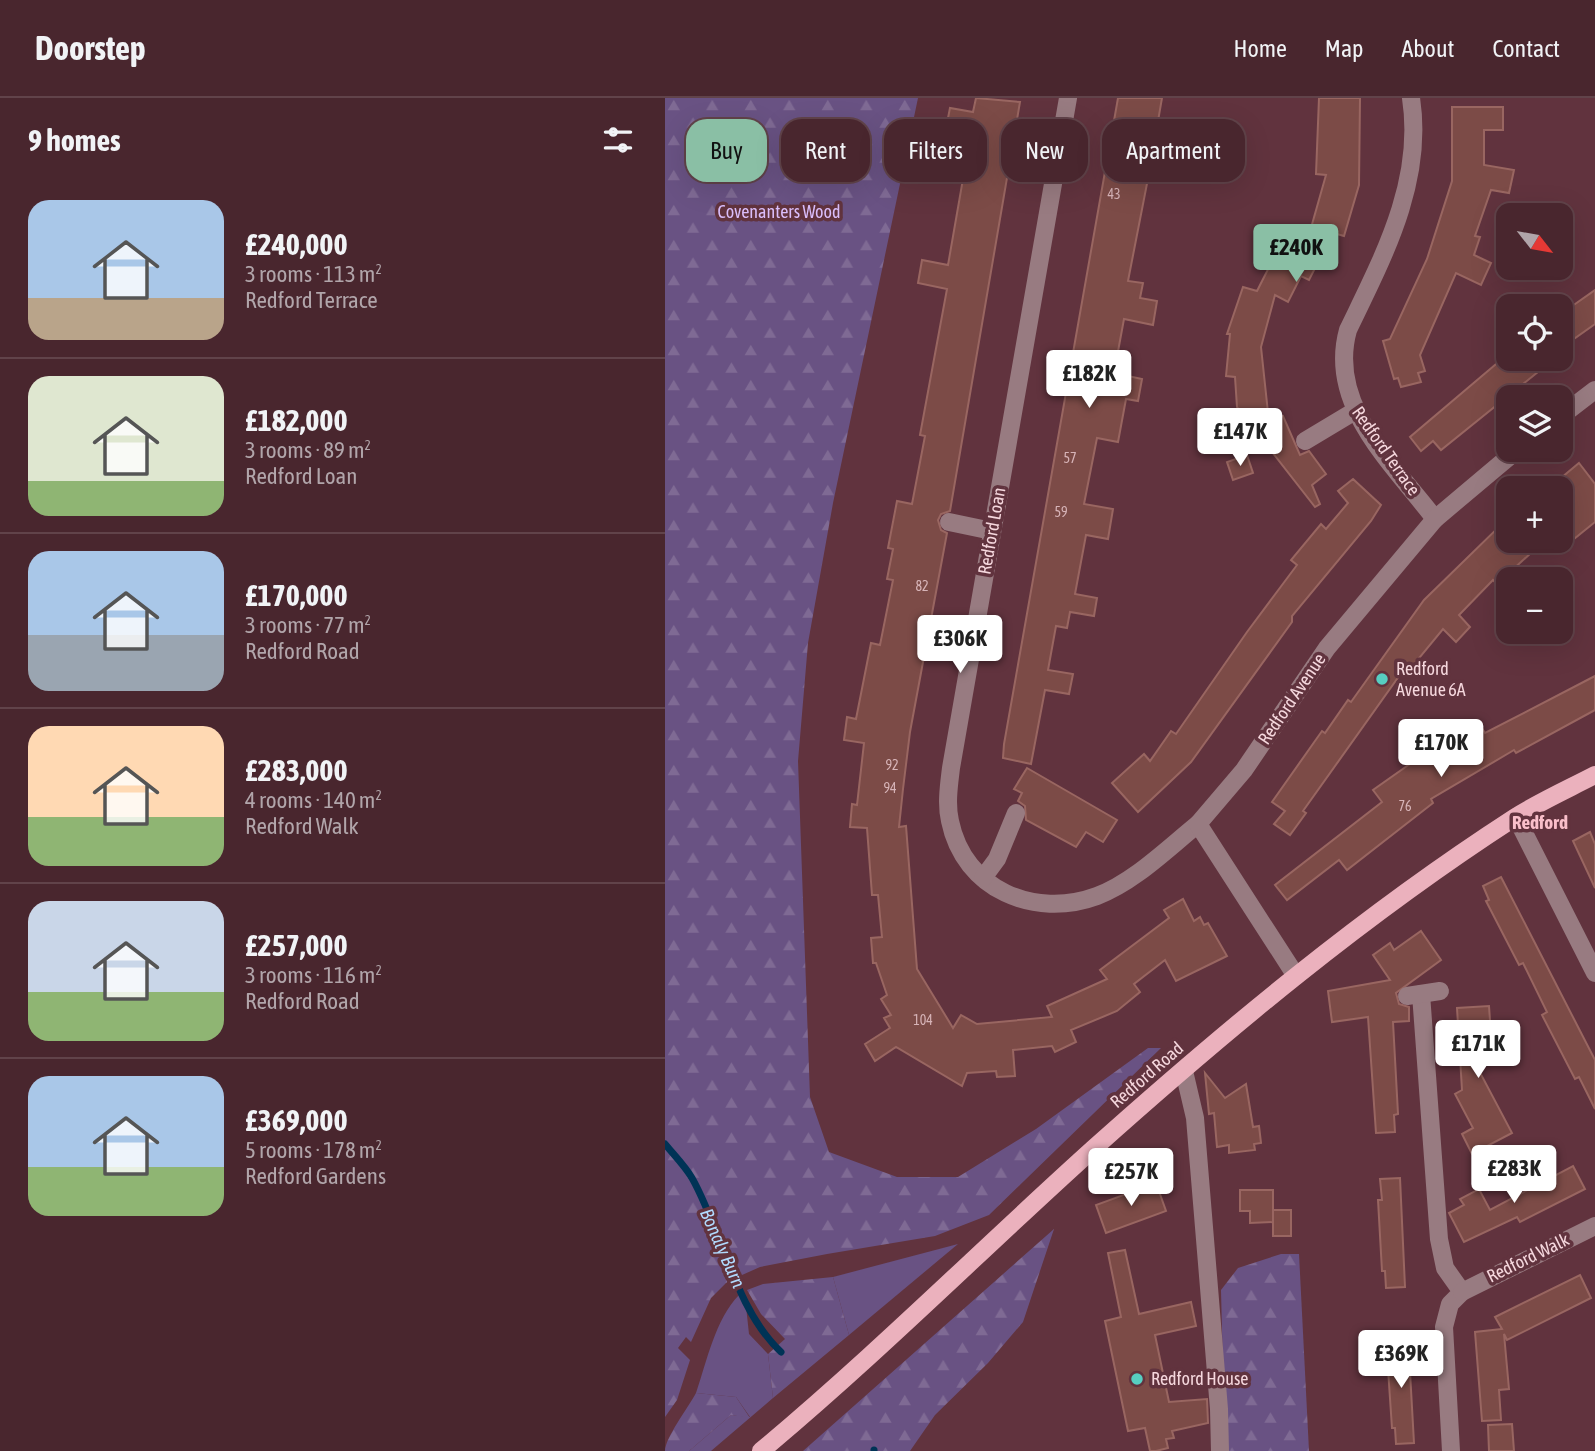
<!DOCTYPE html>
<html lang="en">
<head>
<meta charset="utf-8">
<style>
	body { margin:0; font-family:"Asap Condensed",sans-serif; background:#502e36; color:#f1f3f6; height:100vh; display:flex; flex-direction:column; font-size:26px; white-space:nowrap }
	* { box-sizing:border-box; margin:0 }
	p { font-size:23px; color:#b1a5aa }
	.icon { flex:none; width:38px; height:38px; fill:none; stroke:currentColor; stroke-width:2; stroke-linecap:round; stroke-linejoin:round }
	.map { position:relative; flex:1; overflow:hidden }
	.side { display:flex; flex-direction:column; background:#49262e; width:665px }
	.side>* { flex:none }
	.guide { position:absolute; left:21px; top:21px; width:665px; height:63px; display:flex; gap:14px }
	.needle { width:46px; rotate:121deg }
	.buttons { position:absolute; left:831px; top:105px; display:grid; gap:14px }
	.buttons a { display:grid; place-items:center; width:77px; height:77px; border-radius:14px; background:#49262e; box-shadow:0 7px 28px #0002,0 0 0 2px #61434a; font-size:35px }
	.price { position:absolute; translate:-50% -60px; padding:0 16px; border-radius:7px; background:#fff; color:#222; font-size:23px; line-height:46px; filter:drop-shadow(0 2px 4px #0008) }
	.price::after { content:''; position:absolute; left:50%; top:42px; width:21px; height:16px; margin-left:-10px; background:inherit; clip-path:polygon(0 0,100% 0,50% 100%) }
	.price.on { background:#8abfa5; color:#111 }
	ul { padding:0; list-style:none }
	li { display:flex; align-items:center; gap:21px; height:175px; padding:0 28px }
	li+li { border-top:2px solid #61434a }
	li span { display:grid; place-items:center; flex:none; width:196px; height:140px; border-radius:21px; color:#555 }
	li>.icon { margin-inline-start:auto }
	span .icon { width:84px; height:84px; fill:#fffc; stroke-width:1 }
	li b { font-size:30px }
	h2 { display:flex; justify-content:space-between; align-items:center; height:84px; padding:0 28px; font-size:30px }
	.pill { padding:0 24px; border-radius:21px; background:#49262e; box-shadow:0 7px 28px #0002,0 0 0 2px #61434a; font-size:24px; line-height:63px }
	.pill.on { background:#8abfa5; color:#111 }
	header { display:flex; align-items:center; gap:42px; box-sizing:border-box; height:98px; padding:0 35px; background:#49262e; border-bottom:2px solid #61434a }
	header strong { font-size:33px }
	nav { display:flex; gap:38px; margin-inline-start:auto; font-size:24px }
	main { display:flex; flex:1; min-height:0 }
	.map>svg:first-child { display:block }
</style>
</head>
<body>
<header>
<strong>Doorstep</strong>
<nav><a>Home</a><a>Map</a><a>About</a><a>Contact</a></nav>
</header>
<main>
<section class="side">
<h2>9 homes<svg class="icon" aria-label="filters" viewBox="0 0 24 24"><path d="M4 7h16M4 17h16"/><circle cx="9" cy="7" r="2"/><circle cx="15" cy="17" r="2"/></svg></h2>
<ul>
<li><span style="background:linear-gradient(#a9c7e8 70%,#b9a48a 0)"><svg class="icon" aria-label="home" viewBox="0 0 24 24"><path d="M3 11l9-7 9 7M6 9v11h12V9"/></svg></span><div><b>£240,000</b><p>3 rooms · 113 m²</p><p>Redford Terrace</p></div></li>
<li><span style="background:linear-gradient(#dfe7d0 75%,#8fb573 0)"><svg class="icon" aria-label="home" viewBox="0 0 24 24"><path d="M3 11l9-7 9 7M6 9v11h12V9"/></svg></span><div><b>£182,000</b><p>3 rooms · 89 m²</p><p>Redford Loan</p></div></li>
<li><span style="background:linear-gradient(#a9c7e8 60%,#9aa5b1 0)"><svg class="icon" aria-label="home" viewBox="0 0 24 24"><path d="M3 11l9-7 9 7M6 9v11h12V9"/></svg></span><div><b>£170,000</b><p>3 rooms · 77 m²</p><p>Redford Road</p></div></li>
<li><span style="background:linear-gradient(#ffd9b3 65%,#8fb573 0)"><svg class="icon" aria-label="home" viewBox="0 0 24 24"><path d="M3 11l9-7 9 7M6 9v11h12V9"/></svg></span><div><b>£283,000</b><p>4 rooms · 140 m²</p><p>Redford Walk</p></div></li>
<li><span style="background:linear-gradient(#c9d6e8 65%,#8fb573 0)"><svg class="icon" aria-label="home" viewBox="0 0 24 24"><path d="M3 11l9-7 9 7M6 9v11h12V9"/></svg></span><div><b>£257,000</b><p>3 rooms · 116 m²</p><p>Redford Road</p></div></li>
<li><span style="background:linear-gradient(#a9c7e8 65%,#8fb573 0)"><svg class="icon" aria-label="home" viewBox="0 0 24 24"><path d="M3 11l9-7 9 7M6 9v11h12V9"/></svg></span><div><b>£369,000</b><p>5 rooms · 178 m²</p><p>Redford Gardens</p></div></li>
</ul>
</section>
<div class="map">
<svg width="930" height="1353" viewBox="0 0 930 1353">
	<defs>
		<pattern id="forest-firs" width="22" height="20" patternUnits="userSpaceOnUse" patternTransform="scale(1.75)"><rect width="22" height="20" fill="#695283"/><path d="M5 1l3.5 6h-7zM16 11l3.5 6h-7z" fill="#7f6a94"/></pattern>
	</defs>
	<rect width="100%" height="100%" fill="#61333e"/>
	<g fill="#695283">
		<path d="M 293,1146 L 184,1237 L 168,1179 Z"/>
		<path d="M 74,1197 L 81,1208 L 84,1236 L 103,1256 L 108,1300 L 46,1353 L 24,1353 L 66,1317 L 85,1319 L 71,1299 L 31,1295 C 42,1263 50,1222 74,1197 Z"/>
	</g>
	<g fill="url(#forest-firs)">
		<path d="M 0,0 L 253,0 L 168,405 L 143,545 L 133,663 L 145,999 L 164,1054 L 232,1079 L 293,1079 L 371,1031 L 483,950 L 496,950 L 324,1117 L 270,1138 L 162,1156 L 95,1169 L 77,1177 L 61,1185 L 46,1200 L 26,1244 L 21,1239 L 13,1250 L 25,1262 L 12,1302 L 0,1319 Z"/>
		<path d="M 389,1131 L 358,1224 L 323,1265 L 270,1317 L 245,1353 L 138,1353 Z"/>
		<path d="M 616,1156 L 634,1156 L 644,1353 L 560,1353 L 556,1192 L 573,1170 Z"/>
		<path d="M 168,1179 L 184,1237 L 108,1300 L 103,1256 L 120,1241 L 96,1216 L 82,1192 L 98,1186 Z"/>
		<path d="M 31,1295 L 71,1299 L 85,1320 L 66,1317 L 24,1353 L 0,1353 C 0,1340 23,1310 31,1295 Z"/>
	</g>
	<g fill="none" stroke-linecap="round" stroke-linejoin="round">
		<g stroke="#003356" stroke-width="7">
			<path d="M 0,1046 C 9,1057 20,1068 27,1080 C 57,1133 70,1211 116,1254"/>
			<path d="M 209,1352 L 209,1353"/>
		</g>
	</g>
	<g fill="#7c4b47" stroke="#996661" stroke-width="2">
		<path d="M 311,0 L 355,4 L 285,413 L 276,416 L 273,422 L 276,432 L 282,435 L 245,634 L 238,691 L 234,729 L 241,728 L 252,871 L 288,930 L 296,917 L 312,926 L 387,919 L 382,908 L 442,881 L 435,872 L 504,820 L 499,812 L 518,801 L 529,823 L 535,819 L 539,827 L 543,825 L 562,858 L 511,883 L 500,862 L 469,886 L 475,894 L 452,913 L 406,932 L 411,944 L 390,954 L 387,948 L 348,952 L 350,978 L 332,979 L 331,973 L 302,975 L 297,988 L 231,949 L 210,963 L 200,946 L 225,930 L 219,920 L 226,917 L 216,901 L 222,897 L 211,865 L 208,865 L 206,840 L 217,839 L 213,797 L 207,797 L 202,730 L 185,729 L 187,706 L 192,707 L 199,645 L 179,642 L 182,619 L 191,621 L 206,545 L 215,547 L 228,482 L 222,481 L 228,451 L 223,450 L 232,403 L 247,406 L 260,338 L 255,337 L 282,191 L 253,185 L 257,162 L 283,167 L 306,35 L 281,30 L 285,10 L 308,14 Z"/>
		<path d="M 453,0 L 497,0 L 493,23 L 515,27 L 507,68 L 486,65 L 463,183 L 478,185 L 475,200 L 492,203 L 488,227 L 459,221 L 449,275 L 477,281 L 473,303 L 461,301 L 453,344 L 432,340 L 419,406 L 448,411 L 443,441 L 421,437 L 410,496 L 432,500 L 429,518 L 405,514 L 402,530 L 391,528 L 383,572 L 408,576 L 404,596 L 380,592 L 366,666 L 338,660 L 339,646 Z"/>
		<path d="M 654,0 L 695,0 L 694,87 L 679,138 L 668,135 L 644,182 L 636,178 L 623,204 L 610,197 L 596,249 L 604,324 L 618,318 L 635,357 L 644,353 L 661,376 L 647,387 L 655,406 L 650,409 L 572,309 L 570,279 L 561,278 L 565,236 L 562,236 L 578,189 L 592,193 L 620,138 L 642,144 L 661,77 L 651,76 Z"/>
		<path d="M 787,9 L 838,9 L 838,32 L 819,32 L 819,67 L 849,72 L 844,95 L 826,92 L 810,138 L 815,139 L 809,157 L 826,165 L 816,187 L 791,175 L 755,257 L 760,273 L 753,275 L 756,284 L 736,289 L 733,280 L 729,281 L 718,243 L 725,241 L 762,161 L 787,83 Z"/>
		<path d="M 930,192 L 930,226 L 896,250 L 896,216 Z"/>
		<path d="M 837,261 L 889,261 L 776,352 L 768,343 L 756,353 L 745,339 Z"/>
		<path d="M 582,357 L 588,375 L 568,382 L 562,364 Z"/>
		<path d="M 914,365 L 930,386 L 930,424 L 904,445 L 896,434 L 896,380 Z"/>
		<path d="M 688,381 L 716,407 L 706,423 L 627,518 L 627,524 L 526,664 L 473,714 L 447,685 L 479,656 L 485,663 L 506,633 L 511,636 L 582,534 L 632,467 L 626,462 L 656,426 L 661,431 L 683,405 L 673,393 Z"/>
		<path d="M 844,419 L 844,443 L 879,443 L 832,486 L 828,482 L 794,517 L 805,529 L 791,544 L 778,531 L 746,570 L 742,567 L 638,713 L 641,715 L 625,737 L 609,726 L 620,713 L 607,704 L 657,633 L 660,635 L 683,602 L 686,604 L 759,502 Z"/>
		<path d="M 930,578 L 930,612 L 851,655 L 849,652 L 766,701 L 768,705 L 682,772 L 674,762 L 622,802 L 610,787 L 717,704 L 708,692 L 759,656 L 757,654 L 812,622 L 820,635 Z"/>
		<path d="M 362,670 L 452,722 L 438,744 L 421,734 L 411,749 L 361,722 L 360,708 L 353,703 L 357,695 L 349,691 Z"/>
		<path d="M 925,734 L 930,746 L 930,790 L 908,743 Z"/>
		<path d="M 836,779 L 930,962 L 930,1011 L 914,979 L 910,981 L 877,917 L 882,914 L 858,865 L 854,867 L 821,803 L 824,802 L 818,788 Z"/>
		<path d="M 756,833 L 776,862 L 731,895 L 734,906 L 744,909 L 744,923 L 728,924 L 733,1016 L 729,1017 L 730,1034 L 711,1035 L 703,919 L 667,924 L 663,893 L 725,882 L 708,857 L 725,845 L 729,852 Z"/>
		<path d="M 824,908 L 828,966 L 811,967 L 847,1035 L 807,1056 L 797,1036 L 808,1030 L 790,996 L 797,992 L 792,910 Z"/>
		<path d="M 540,975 L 560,1000 L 581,986 L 588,1029 L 594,1028 L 596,1045 L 589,1046 L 590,1052 L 564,1055 L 564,1047 L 552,1049 L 549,1015 L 544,1016 Z"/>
		<path d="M 908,1068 L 920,1091 L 855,1124 L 852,1119 L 799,1144 L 784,1115 L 799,1107 L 795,1101 L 814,1091 L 825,1112 Z"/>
		<path d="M 735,1080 L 740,1189 L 721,1190 L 720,1173 L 717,1173 L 713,1102 L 717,1102 L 715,1081 Z"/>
		<path d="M 491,1085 L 501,1113 L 441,1135 L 431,1107 Z"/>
		<path d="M 575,1092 L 608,1092 L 608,1124 L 585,1125 L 585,1113 L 575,1113 Z"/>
		<rect x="608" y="1112" width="18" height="26"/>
		<path d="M 460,1152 L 474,1216 L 526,1204 L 531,1228 L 490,1237 L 504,1304 L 542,1301 L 543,1325 L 507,1333 L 509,1340 L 501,1341 L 503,1350 L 491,1353 L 485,1353 L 480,1330 L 463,1333 L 440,1223 L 456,1219 L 443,1155 Z"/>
		<path d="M 915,1177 L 926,1200 L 842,1242 L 839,1236 L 844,1291 L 834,1292 L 836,1322 L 817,1323 L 810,1234 L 837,1231 L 830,1219 Z"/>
		<path d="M 743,1238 L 749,1345 L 731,1346 L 730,1330 L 727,1330 L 722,1256 L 726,1256 L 725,1240 Z"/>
		<path d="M 847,1326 L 849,1353 L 824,1353 L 823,1327 Z"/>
	</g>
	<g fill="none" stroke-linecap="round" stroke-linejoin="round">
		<g stroke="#987b81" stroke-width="18">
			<path d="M 403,0 L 286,670 C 284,687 281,706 285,723 C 299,792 370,821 432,798 C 469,784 502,751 533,726"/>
			<path d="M 746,0 C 759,84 718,159 683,232 C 662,307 728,366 770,421"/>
			<path d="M 896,318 L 930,292"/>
			<path d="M 640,343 L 690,313"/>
			<path d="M 284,424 L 327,433"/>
			<path d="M 851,719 L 930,875"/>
			<path d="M 318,780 L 332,761 L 351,715"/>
			<path d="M 631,878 L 533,726 L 579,672 L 662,550 L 770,421 L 852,352"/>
			<path d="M 756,896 L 774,1141 L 780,1170 L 797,1194 L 785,1206 L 779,1229 L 786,1353"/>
			<path d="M 742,898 L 775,893"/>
			<path d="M 519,973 L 530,1020 L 554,1311 L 555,1353"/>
			<path d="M 797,1194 L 930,1128"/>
		</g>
		<path stroke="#ebb1bd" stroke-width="18" d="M 96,1353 C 211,1257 317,1151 428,1051 C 561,932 699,817 849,720 C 874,704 903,691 930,677"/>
	</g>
	<g fill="#57cec1" stroke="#61333e" stroke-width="2.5">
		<circle cx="717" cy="581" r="7"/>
		<circle cx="472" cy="1281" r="7"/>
	</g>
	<g text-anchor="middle" stroke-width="7" stroke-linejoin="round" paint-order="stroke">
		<g font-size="14" fill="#d7b4b8">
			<text x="449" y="101">43</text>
			<text x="405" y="365">57</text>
			<text x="396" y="419">59</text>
			<text x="257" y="493">82</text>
			<text x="227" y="672">92</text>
			<text x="225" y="695">94</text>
			<text x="740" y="713">76</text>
			<text x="258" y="927">104</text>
		</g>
		<g font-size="18" fill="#dabefb" stroke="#61333e">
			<text x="114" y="120">Covenanters Wood</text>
		</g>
		<g font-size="18" fill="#f5d7dd" stroke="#61333e">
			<text transform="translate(721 353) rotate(55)" y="6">Redford Terrace</text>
			<text transform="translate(327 433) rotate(-80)" y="6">Redford Loan</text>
			<text transform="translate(627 601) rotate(-56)" y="6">Redford Avenue</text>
			<text transform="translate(482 977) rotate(-41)" y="6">Redford Road</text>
			<text transform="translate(863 1160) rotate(-26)" y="6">Redford Walk</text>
		</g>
		<g font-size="18" fill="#f5d7dd" stroke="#61333e" text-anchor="start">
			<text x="731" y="577">Redford<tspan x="731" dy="21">Avenue 6A</tspan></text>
			<text x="486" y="1287">Redford House</text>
		</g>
		<g font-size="19" font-weight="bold" fill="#f9bfca" stroke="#61333e">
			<text x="875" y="731">Redford</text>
		</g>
		<g font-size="19" font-style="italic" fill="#b0d9fd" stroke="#61333e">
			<text transform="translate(58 1150) rotate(66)" y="7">Bonaly Burn</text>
		</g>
	</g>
</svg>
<div class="buttons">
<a><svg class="needle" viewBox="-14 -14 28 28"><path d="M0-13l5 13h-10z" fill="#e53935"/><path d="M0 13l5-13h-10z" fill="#b1a5aa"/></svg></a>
<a><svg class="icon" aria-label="locate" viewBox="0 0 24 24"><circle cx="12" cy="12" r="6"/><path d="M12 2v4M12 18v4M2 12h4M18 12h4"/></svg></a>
<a><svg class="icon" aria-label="layers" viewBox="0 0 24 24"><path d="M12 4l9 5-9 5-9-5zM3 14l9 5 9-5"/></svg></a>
<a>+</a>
<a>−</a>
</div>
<b class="price on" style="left:631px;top:186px">£240K</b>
<b class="price" style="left:424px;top:312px">£182K</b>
<b class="price" style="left:575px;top:370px">£147K</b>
<b class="price" style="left:295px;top:577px">£306K</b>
<b class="price" style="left:776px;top:681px">£170K</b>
<b class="price" style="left:813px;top:982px">£171K</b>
<b class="price" style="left:849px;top:1107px">£283K</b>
<b class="price" style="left:466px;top:1110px">£257K</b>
<b class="price" style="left:736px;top:1292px">£369K</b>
<div class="guide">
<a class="pill on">Buy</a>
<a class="pill">Rent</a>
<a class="pill">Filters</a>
<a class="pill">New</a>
<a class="pill">Apartment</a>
</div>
</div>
</main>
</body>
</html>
